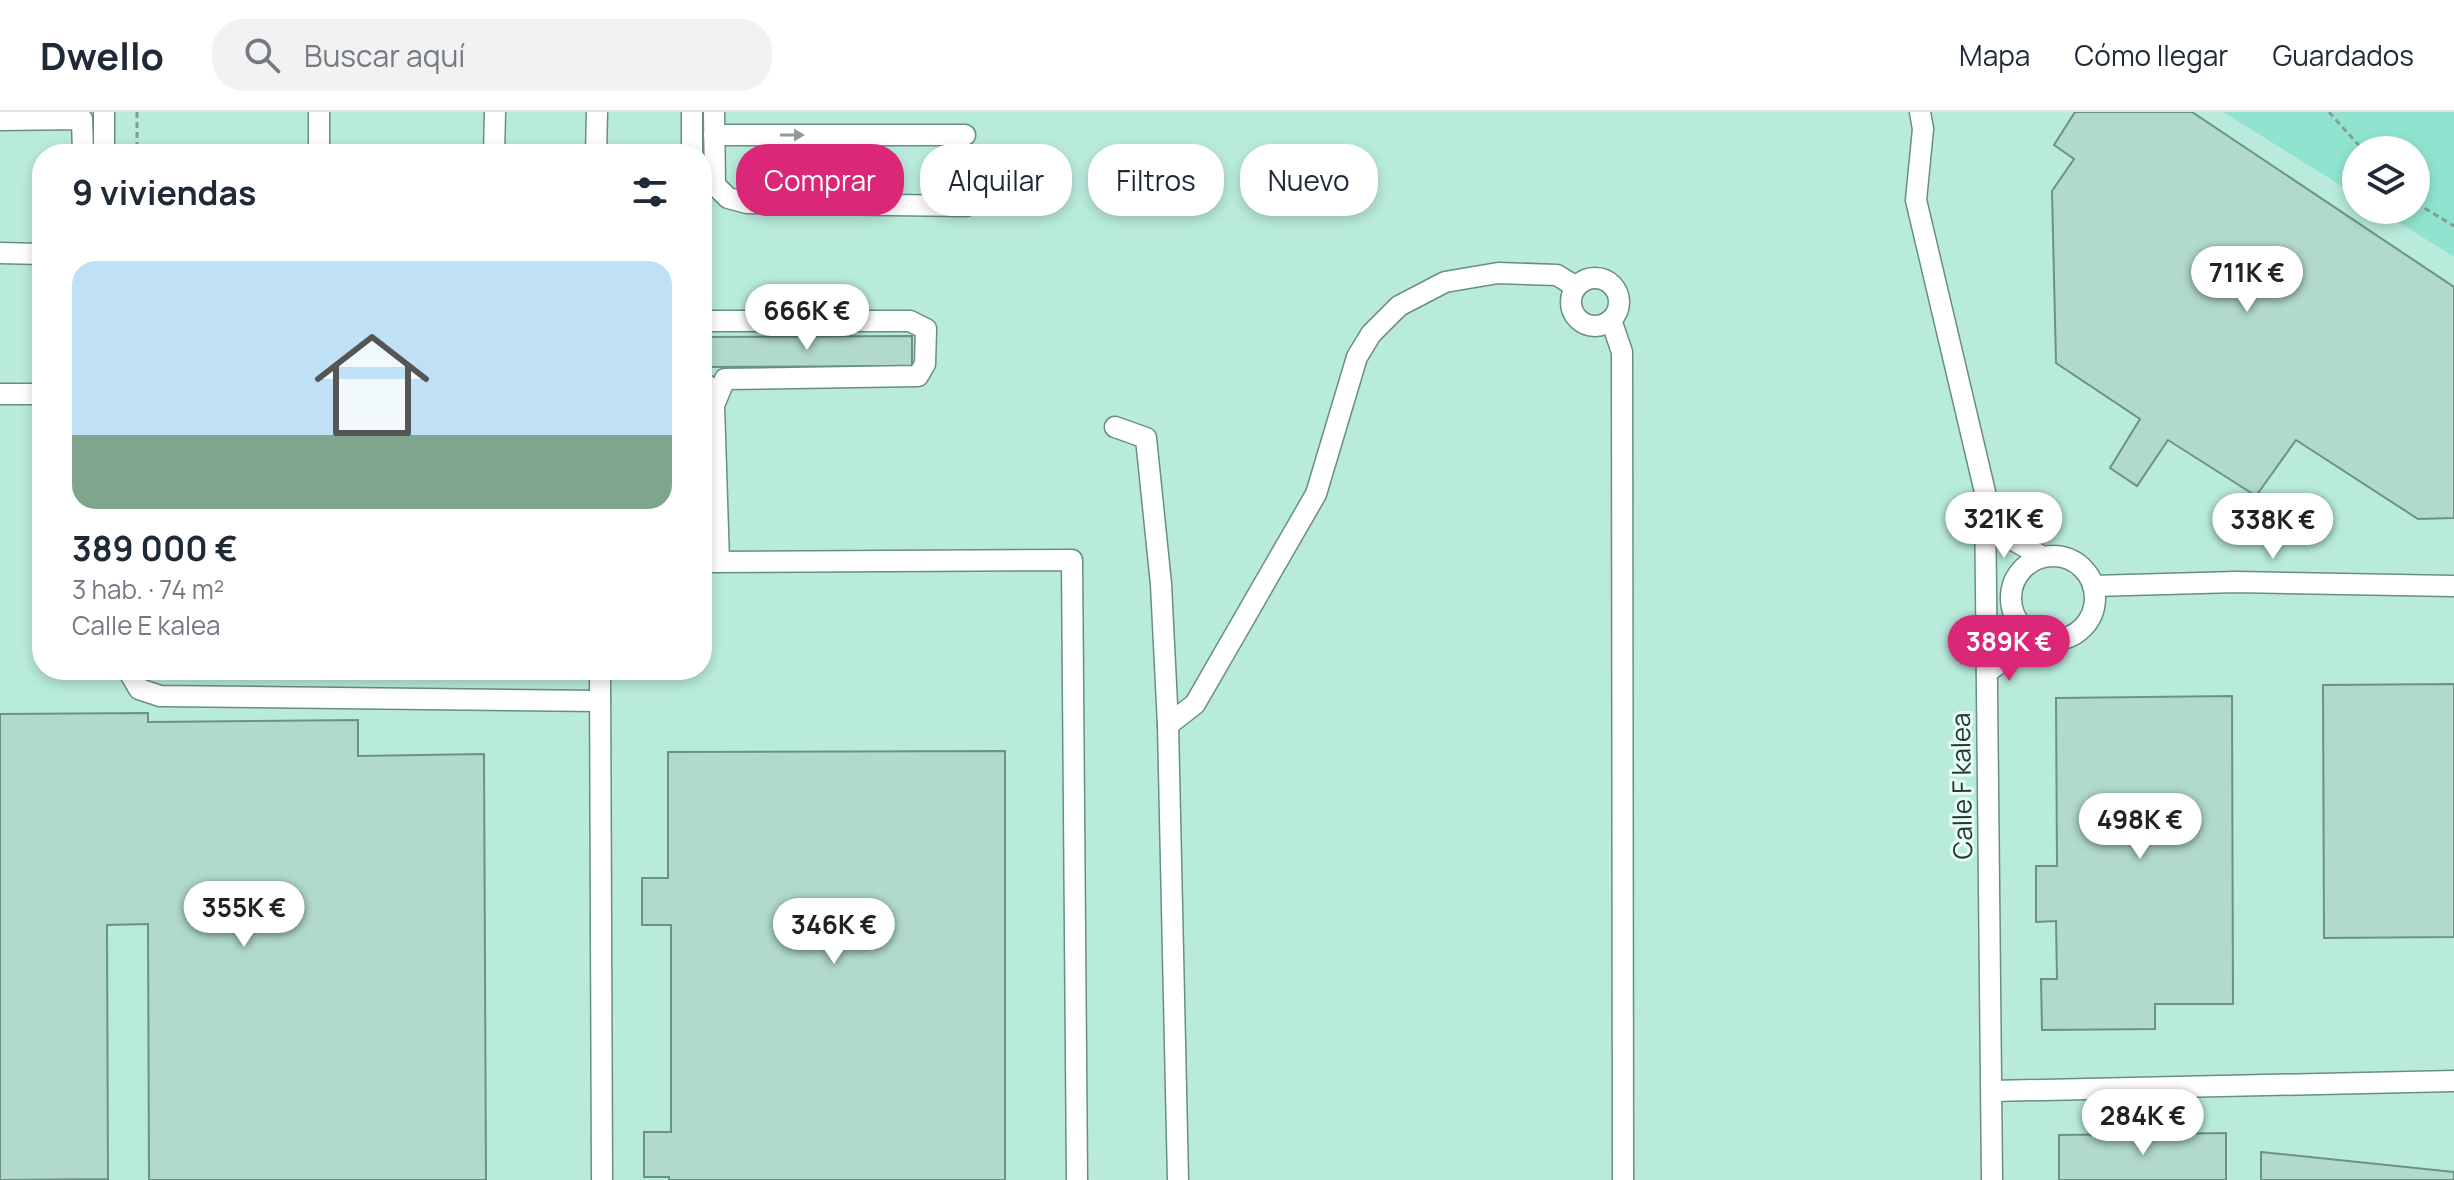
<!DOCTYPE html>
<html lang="es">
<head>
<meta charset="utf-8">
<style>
	body { margin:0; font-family:Manrope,sans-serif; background:#f2f2f3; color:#1f2937; height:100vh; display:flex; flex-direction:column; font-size:30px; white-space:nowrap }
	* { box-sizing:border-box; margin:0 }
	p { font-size:26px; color:#747a83 }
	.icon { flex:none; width:44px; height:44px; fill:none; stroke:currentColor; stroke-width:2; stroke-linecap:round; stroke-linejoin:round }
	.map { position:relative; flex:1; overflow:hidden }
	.side { position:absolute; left:32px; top:32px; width:680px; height:536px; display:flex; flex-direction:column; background:#fff; border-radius:32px; box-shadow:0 4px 12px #0003 }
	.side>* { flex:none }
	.guide { position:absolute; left:736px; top:32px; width:760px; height:72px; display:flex; gap:16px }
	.buttons { position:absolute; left:2342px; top:24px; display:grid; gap:16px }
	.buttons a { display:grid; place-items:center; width:88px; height:88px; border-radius:50%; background:#fff; box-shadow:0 4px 12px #0003; font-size:40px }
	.price { position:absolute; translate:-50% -68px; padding:0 18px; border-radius:28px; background:#fff; color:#222; font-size:26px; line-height:52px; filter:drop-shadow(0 2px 4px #0008) }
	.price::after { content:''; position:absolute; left:50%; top:48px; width:24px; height:18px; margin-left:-12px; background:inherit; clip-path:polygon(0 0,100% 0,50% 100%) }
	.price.active { background:#db2777; color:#fff }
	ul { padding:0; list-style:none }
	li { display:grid; align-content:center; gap:16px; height:424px; padding:0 40px }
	li span { display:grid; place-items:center; height:248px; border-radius:24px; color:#555 }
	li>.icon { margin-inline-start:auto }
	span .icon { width:144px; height:144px; fill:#fffc; stroke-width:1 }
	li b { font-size:34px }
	h2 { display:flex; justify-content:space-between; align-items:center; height:96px; padding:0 40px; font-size:34px }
	.chip { padding:0 28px; border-radius:32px; background:#fff; box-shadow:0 4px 12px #0003; font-size:28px; line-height:72px }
	.chip.active { background:#db2777; color:#fff }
	header { display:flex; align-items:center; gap:48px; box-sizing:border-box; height:112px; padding:0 40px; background:#fff; border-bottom:2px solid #e0e1e3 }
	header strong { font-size:38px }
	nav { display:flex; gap:44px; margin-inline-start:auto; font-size:28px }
	.search { width:560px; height:72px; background:#f2f2f3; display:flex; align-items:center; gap:20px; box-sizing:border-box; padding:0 28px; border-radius:32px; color:#747a83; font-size:30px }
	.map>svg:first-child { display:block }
</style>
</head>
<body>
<header>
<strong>Dwello</strong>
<div class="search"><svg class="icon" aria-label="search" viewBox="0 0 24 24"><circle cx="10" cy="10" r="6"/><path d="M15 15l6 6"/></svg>Buscar aquí</div>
<nav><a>Mapa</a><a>Cómo llegar</a><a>Guardados</a></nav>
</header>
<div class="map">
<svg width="2454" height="1068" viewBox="0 0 2454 1068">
	<rect width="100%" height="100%" fill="#ccf5e9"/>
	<path fill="#b9ebdd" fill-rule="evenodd" d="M 0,0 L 2223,0 L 2356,83 L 2356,98 L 2379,98 L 2454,145 L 2454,1068 L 0,1068 ZM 42,42 L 702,42 L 702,558 L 42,558 Z"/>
	<path fill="#90e4cf" d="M 2223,0 L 2454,0 L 2454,145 L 2379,98 L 2416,98 L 2416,38 L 2356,38 L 2356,83 Z"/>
	<g fill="#b1d9ce" stroke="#6c9288" stroke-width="2">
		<path d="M 2075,0 L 2192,0 L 2454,175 L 2454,406 L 2418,407 L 2296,328 L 2256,384 L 2168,328 L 2137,374 L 2110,356 L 2140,307 L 2056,251 L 2052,79 L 2074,47 L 2054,33 Z"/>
		<path d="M 912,224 L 912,254 L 702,255 L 702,225 Z"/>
		<path d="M 2454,572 L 2454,825 L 2324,826 L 2323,573 Z"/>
		<path d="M 2232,584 L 2233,892 L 2155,892 L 2155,917 L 2042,918 L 2041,867 L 2057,867 L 2056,809 L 2036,810 L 2036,754 L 2057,754 L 2056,586 Z"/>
		<path d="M 148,601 L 148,610 L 358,608 L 358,644 L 484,642 L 486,1068 L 149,1068 L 148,812 L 107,813 L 108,1067 L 0,1068 L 0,602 Z"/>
		<path d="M 1005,639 L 1005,1068 L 669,1068 L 669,1065 L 644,1065 L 644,1020 L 671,1020 L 671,813 L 642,813 L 642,766 L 668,766 L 668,640 Z"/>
		<path d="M 2226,1021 L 2226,1068 L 2059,1068 L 2059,1023 Z"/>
		<path d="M 2261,1040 L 2454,1060 L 2454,1068 L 2261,1068 Z"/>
	</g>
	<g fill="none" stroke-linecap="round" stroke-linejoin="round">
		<g stroke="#698e84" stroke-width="23">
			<g id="minor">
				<path d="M 104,0 L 104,42"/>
				<path d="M 319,0 L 319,42"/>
				<path d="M 714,0 L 715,73 L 728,86 L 747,91 L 966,94"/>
				<path d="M 1920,0 L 1923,17 L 1916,88 L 1985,380 L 1992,1068"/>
				<path d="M 0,8 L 82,7 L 83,42"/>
				<path d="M 714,23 L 965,23"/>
				<path d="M 494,42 L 495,0"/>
				<path d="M 596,42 L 597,0"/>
				<path d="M 692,42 L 692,0"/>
				<path d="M 0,141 L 42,142"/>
				<circle cx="1595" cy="190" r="24"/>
				<path d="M 1611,208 L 1622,240 L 1623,1068"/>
				<path d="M 702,211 L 705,209 L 910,209 L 926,217 L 925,252 L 918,264 L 725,267 L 714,293 L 719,450"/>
				<path d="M 702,269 L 718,283"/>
				<path d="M 0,282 L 42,282"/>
				<path d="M 1115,315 L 1146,326 L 1161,472 L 1168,613 L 1178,1068"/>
				<path d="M 1985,412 L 2043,445"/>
				<circle cx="2053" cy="486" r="42"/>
				<path d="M 702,450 L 1072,448 L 1077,1068"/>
				<path d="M 2093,474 L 2236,470 L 2454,474"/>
				<path d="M 128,558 L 139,577 L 160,584 L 600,589"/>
				<path d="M 600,558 L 602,1068"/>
				<path d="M 1987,560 L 2037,525"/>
				<path d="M 1168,613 L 1195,592 L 1316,382 L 1357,245 L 1371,222 L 1399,194 L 1445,170 L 1498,161 L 1557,163 L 1576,175"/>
				<path d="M 1992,979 L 2454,969"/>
			</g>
		</g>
		<g stroke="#819f96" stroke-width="3" stroke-dasharray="6 4" stroke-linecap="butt">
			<path d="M 137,0 L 137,42"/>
			<path d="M 2329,0 L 2363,38"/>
			<path d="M 2416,91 L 2454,114"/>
		</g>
		<use href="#minor" stroke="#fff" stroke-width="20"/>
	</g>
	<defs><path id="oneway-solid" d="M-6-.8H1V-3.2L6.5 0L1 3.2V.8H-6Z" transform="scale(2)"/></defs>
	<use fill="#929a98" href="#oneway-solid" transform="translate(792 23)"/>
	<g text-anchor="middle" stroke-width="6" stroke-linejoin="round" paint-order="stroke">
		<g font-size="26" fill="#263631" stroke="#e6fef7">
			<text transform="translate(1962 674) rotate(-91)" y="9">Calle F kalea</text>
		</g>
	</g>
</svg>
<div class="buttons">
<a><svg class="icon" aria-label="layers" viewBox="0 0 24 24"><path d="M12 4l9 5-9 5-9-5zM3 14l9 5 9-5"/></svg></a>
</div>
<b class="price" style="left:2247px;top:202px">711K €</b>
<b class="price" style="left:807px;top:240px">666K €</b>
<b class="price" style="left:2004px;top:448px">321K €</b>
<b class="price" style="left:2273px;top:449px">338K €</b>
<b class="price active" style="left:2009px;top:571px">389K €</b>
<b class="price" style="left:2140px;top:749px">498K €</b>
<b class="price" style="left:244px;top:837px">355K €</b>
<b class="price" style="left:834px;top:854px">346K €</b>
<b class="price" style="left:2143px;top:1045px">284K €</b>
<div class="guide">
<a class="chip active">Comprar</a>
<a class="chip">Alquilar</a>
<a class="chip">Filtros</a>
<a class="chip">Nuevo</a>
</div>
<section class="side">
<h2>9 viviendas<svg class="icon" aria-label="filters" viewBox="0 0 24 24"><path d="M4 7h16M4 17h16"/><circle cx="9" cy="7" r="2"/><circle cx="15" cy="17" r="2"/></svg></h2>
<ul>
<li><span style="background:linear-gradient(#bfe0f5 70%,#7fa58c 0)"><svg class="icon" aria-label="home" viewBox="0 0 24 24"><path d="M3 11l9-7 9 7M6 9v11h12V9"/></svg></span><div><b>389 000 €</b><p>3 hab. · 74 m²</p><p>Calle E kalea</p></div></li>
</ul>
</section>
</div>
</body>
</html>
